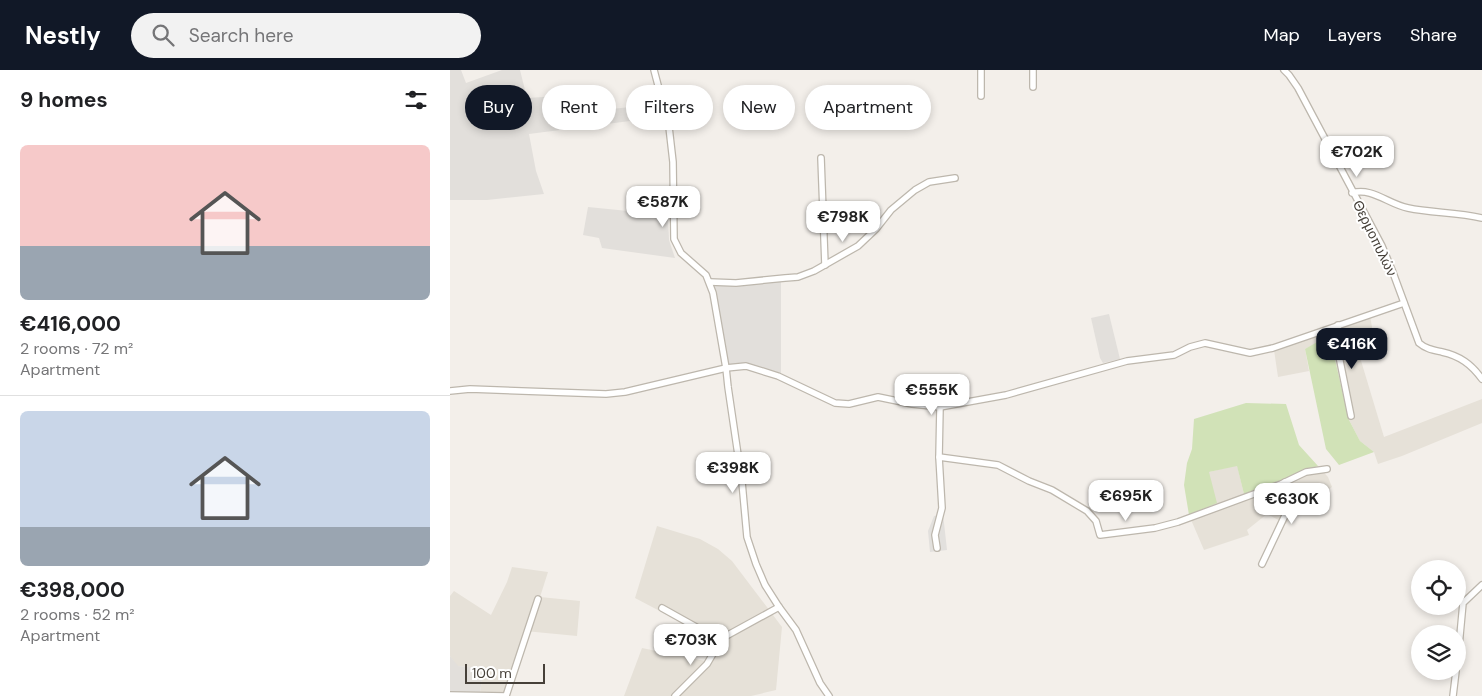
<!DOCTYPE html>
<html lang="en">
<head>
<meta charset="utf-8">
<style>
	body { margin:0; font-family:"DM Sans",sans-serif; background:#f2f2f2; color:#202124; height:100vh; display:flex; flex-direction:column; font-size:19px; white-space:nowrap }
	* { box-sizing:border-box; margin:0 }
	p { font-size:16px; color:#757577 }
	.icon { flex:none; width:28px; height:28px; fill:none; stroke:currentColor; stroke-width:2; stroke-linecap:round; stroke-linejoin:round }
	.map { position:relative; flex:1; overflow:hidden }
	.side { display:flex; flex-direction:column; background:#fff; width:450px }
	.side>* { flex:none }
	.guide { position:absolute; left:15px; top:15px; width:475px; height:45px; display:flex; gap:10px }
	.controls { position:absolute; left:961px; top:490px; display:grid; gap:10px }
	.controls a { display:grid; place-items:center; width:55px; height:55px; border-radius:50%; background:#fff; box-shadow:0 2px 8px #0003; font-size:25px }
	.scale { position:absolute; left:15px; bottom:12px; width:80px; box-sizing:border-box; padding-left:5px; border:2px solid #464039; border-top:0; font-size:14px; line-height:18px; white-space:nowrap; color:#464039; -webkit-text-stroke:4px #fff; paint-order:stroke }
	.price { position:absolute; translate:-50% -42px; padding:0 11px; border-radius:10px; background:#fff; color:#222; font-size:16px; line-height:32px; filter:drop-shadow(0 1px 2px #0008) }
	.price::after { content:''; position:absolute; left:50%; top:30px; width:15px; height:11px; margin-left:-8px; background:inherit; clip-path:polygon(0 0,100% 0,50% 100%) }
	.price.active { background:#111827; color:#fff }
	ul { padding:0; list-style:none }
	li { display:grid; align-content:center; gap:10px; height:265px; padding:0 20px }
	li+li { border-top:1px solid #e0e0e0 }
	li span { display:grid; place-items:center; height:155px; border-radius:8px; color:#555 }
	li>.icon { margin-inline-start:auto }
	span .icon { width:90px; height:90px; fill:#fffc; stroke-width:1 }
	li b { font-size:21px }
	h2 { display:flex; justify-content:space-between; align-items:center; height:60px; padding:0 20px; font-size:21px }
	.tag { padding:0 18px; border-radius:22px; background:#fff; box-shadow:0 2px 8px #0003; font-size:18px; line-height:45px }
	.tag.active { background:#111827; color:#fff }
	header { display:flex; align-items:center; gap:30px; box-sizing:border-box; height:70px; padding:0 25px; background:#111827; color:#fff }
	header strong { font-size:24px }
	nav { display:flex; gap:28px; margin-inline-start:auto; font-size:18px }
	.search { width:350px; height:45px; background:#f2f2f2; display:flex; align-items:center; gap:12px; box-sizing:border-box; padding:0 18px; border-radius:28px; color:#757577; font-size:19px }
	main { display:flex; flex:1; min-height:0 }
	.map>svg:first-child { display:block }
</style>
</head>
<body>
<header>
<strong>Nestly</strong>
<div class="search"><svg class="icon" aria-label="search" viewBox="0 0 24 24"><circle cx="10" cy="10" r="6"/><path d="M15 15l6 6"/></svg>Search here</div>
<nav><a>Map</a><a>Layers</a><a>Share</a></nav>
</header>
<main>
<section class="side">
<h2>9 homes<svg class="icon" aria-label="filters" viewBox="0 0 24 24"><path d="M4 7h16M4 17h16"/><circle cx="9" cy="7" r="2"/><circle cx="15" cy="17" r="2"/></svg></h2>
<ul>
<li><span style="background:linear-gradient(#f6c9c9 65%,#9aa5b1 0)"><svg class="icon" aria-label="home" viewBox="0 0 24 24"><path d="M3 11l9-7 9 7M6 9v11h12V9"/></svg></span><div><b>€416,000</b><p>2 rooms · 72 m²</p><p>Apartment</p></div></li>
<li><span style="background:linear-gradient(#c9d6e8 75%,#9aa5b1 0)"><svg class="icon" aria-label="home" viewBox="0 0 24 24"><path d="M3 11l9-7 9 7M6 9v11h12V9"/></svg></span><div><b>€398,000</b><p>2 rooms · 52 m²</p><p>Apartment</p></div></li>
</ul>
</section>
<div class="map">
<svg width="1032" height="626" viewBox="0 0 1032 626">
	<rect width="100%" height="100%" fill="#f3efea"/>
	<g fill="#e6e1d8">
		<path d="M 920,246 L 922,257 L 921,280 L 909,284 L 934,367 L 1032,329 L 1032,353 L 952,386 L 928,394 L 924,382 L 910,371 L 899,350 L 880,268 L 855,279 L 859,301 L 828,307 L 824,280 Z"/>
		<path d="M 787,395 L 794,424 L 868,396 L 878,407 L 882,417 L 861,433 L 849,436 L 836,454 L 817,444 L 797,460 L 799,465 L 754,480 L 739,445 L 759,402 Z"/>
		<path d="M 207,456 L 250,469 L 268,479 L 282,491 L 332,557 L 326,620 L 301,626 L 174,626 L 192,578 L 255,591 L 262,579 L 261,571 L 259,567 L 185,528 Z"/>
		<path d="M 62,497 L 98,502 L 90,527 L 130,531 L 127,566 L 75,561 L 55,622 L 30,622 L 34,598 L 7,596 L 0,586 L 0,526 L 4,521 L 41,545 L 57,512 Z"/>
	</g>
	<g fill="#e2dfdb">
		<path d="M 0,0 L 11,0 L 16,13 L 52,0 L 70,0 L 77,28 L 109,26 L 115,44 L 208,34 L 211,47 L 79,64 L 86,101 L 94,124 L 37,130 L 0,130 Z"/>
		<path d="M 138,137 L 218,145 L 219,170 L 225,188 L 152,178 L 149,168 L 133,165 Z"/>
		<path d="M 331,210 L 331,306 L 294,293 L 279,295 L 262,215 Z"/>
		<path d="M 659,244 L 670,289 L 653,293 L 650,288 L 641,248 Z"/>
		<path d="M 0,586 L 8,596 L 34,598 L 30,622 L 0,622 Z"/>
	</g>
	<g fill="#d1e2b7">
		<path d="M 880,268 L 899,350 L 910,371 L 924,382 L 889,395 L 876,379 L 855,279 L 869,271 Z"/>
		<path d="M 796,333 L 836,334 L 849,375 L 868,396 L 794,424 L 787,396 L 759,402 L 767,433 L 739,445 L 734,415 L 737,393 L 742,379 L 744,349 Z"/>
	</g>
	<path fill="#e2e0dd" d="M 493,444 L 497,480 L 480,482 L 478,461 L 484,446 Z"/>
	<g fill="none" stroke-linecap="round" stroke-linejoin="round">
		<g stroke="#bdb7ad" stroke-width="8">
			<g id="street">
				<path d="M 204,0 L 219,57 L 223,92 L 224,169 L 231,183 L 256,205 L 263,223 L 276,298 L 278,317 L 292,412 L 297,467 L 306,494 L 315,515 L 329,537 L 346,560 L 370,613 L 379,626"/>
				<path d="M 834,0 L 839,5 L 848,18 L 932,176 L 942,200 L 969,273 C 976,279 983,280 992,282 C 1010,286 1021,294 1032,309"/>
				<path d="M 583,17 L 583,0"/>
				<path d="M 531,26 L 531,0"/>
				<path d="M 371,88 L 375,195"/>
				<path d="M 902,123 C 922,117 938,134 958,138 C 982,143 1007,142 1032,148"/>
				<path d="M 260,212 L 286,213 L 335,208 L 348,207 L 364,201 L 408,176 L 426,159 L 441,140 L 465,120 L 479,112 L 505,108"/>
				<path d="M 888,255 L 888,281 L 901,346"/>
				<path d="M 0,321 L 20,319 L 156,324 L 175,322 L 276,298 L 296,296 L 328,306 L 385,333 L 399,334 L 428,327 L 462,334 L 490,337 L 556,325 L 677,291 L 724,285 L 740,277 L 755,273 L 800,283 L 823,278 L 954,233"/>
				<path d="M 489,387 L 548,395 L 579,411 L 602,420 L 637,441 L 646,451 L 650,465 L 705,458 L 728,452 L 831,414 L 856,402 L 877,399"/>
				<path d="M 487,478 L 485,465 L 492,438 L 489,387 L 490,337"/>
				<path d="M 812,494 L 838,439 L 839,427 L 835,412"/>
				<path d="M 212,538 L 255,562 L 267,571"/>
				<path d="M 1008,587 L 1013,533 L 1032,515"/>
				<path d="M 0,625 L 56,626 L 88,529"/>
				<path d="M 225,626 L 257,594 L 264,582 L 267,571 L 329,537"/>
				<path d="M 1003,626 L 1006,601"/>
			</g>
		</g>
		<use href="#street" stroke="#fff" stroke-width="5.5"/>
	</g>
	<g text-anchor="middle" stroke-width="4" stroke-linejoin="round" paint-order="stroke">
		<g font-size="14" fill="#464039" stroke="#fff">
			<text transform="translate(925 168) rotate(64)" y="5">Θερμοπυλών</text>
		</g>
	</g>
</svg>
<div class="controls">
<a><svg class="icon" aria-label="locate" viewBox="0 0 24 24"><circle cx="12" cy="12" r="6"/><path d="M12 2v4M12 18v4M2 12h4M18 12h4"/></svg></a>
<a><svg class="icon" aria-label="layers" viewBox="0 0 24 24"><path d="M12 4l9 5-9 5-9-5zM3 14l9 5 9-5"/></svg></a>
</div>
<div class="scale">100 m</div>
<b class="price" style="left:907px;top:108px">€702K</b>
<b class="price" style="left:213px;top:158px">€587K</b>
<b class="price" style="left:393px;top:173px">€798K</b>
<b class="price active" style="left:902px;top:300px">€416K</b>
<b class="price" style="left:482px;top:346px">€555K</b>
<b class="price" style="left:283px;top:424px">€398K</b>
<b class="price" style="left:676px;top:452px">€695K</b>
<b class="price" style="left:842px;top:455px">€630K</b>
<b class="price" style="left:241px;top:596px">€703K</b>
<div class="guide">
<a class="tag active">Buy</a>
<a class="tag">Rent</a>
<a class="tag">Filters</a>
<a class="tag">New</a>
<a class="tag">Apartment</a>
</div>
</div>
</main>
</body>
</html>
